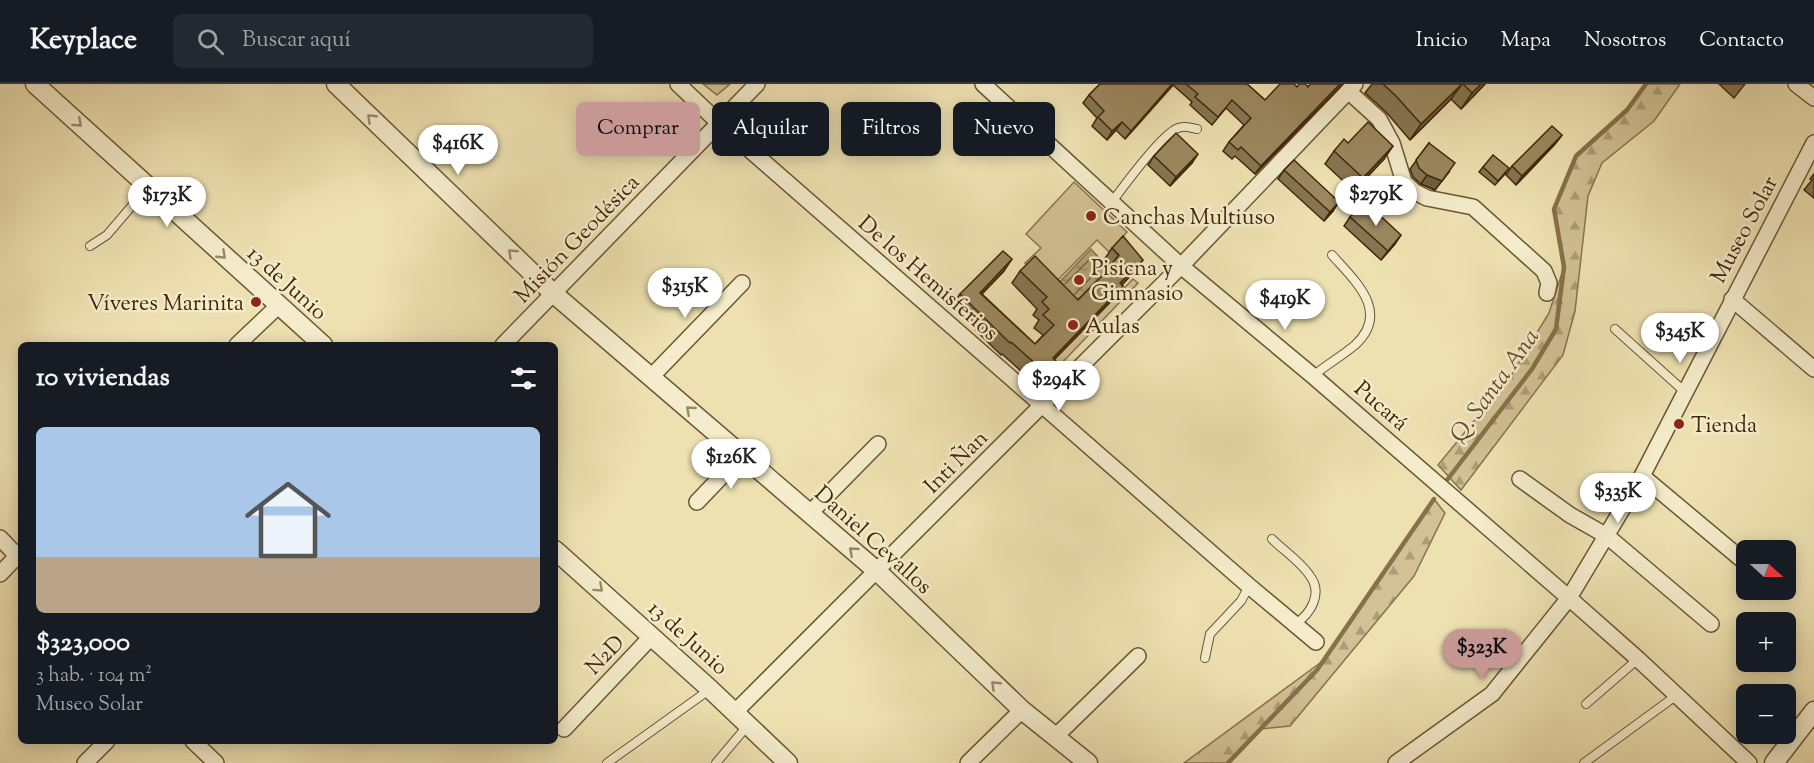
<!DOCTYPE html>
<html lang="es">
<head>
<meta charset="utf-8">
<style>
	body { margin:0; font-family:"Sorts Mill Goudy",serif; background:#242831; color:#f1f3f6; height:100vh; display:flex; flex-direction:column; font-size:22px; white-space:nowrap }
	* { box-sizing:border-box; margin:0 }
	p { font-size:20px; color:#9ea1a6 }
	.icon { flex:none; width:33px; height:33px; fill:none; stroke:currentColor; stroke-width:2; stroke-linecap:round; stroke-linejoin:round }
	.map { position:relative; flex:1; overflow:hidden }
	.details { position:absolute; left:18px; top:258px; width:540px; height:402px; display:flex; flex-direction:column; background:#171b24; border-radius:9px; box-shadow:0 3px 15px #0003 }
	.details>* { flex:none }
	.guide { position:absolute; left:576px; top:18px; width:570px; height:54px; display:flex; gap:12px }
	.needle { width:39px; rotate:111deg }
	.buttons { position:absolute; left:1736px; top:456px; display:grid; gap:12px }
	.buttons a { display:grid; place-items:center; width:60px; height:60px; border-radius:9px; background:#171b24; box-shadow:0 3px 15px #0003; font-size:30px }
	.price { position:absolute; translate:-50% -51px; padding:0 14px; border-radius:21px; background:#fff; color:#222; font-size:20px; line-height:39px; filter:drop-shadow(0 2px 3px #0008) }
	.price::after { content:''; position:absolute; left:50%; top:36px; width:18px; height:14px; margin-left:-9px; background:inherit; clip-path:polygon(0 0,100% 0,50% 100%) }
	.price.on { background:#c59692; color:#111 }
	ul { padding:0; list-style:none }
	li { display:grid; align-content:center; gap:12px; height:318px; padding:0 18px }
	li span { display:grid; place-items:center; height:186px; border-radius:9px; color:#555 }
	li>.icon { margin-inline-start:auto }
	span .icon { width:108px; height:108px; fill:#fffc; stroke-width:1 }
	li b { font-size:26px }
	h2 { display:flex; justify-content:space-between; align-items:center; height:72px; padding:0 18px; font-size:26px }
	.chip { padding:0 21px; border-radius:9px; background:#171b24; box-shadow:0 3px 15px #0003; font-size:21px; line-height:54px }
	.chip.on { background:#c59692; color:#111 }
	header { display:flex; align-items:center; gap:36px; box-sizing:border-box; height:84px; padding:0 30px; background:#171b24; border-bottom:2px solid #363941 }
	header strong { font-size:28px }
	nav { display:flex; gap:33px; margin-inline-start:auto; font-size:21px }
	.search { width:420px; height:54px; background:#242831; display:flex; align-items:center; gap:15px; box-sizing:border-box; padding:0 21px; border-radius:9px; color:#9ea1a6; font-size:22px }
	.map>svg:first-child { display:block }
</style>
</head>
<body>
<header>
<strong>Keyplace</strong>
<div class="search"><svg class="icon" aria-label="search" viewBox="0 0 24 24"><circle cx="10" cy="10" r="6"/><path d="M15 15l6 6"/></svg>Buscar aquí</div>
<nav><a>Inicio</a><a>Mapa</a><a>Nosotros</a><a>Contacto</a></nav>
</header>
<div class="map">
<svg width="1814" height="679" viewBox="0 0 1814 679">
	<defs>
		<pattern id="forest-firs" width="22" height="20" patternUnits="userSpaceOnUse" patternTransform="scale(1.5)"><rect width="22" height="20" fill="#d1c194"/><path d="M5 1l3.5 6h-7zM16 11l3.5 6h-7z" fill="#ab9d77"/></pattern>
		<pattern id="water-ripples" width="26" height="14" patternUnits="userSpaceOnUse" patternTransform="scale(1.5)"><rect width="26" height="14" fill="#b3a277"/><path d="M2 4q2-2 4 0t4 0M15 11q2-2 4 0t4 0" fill="none" stroke="#938460"/></pattern>
	</defs>
	<rect width="100%" height="100%" fill="#eee1b1"/>
	<filter id="stains"><feTurbulence type="fractalNoise" baseFrequency=".00333" numOctaves="4"/><feColorMatrix values="0 0 0 0 .2 0 0 0 0 .09 0 0 0 0 .02 0 0 0 .5 -.17"/></filter>
	<radialGradient id="worn" r=".72"><stop offset=".6" stop-color="#630" stop-opacity="0"/><stop offset="1" stop-color="#630" stop-opacity=".3"/></radialGradient>
	<g fill="url(#forest-firs)" stroke="#89744e" stroke-width="1.5">
		<path d="M 1646,0 L 1680,0 L 1654,37 L 1602,79 L 1588,112 L 1575,227 L 1563,271 L 1461,406 L 1438,381 L 1510,293 L 1549,229 L 1564,183 L 1554,125 L 1576,72 L 1627,26 Z"/>
		<path d="M 1434,415 L 1445,429 L 1414,492 L 1290,642 L 1261,645 L 1228,679 L 1184,679 L 1324,576 Z"/>
	</g>
	<g fill="#d1c194" stroke="#89744e" stroke-width="1.5">
		<path d="M 703,0 L 730,0 L 717,11 Z"/>
		<path d="M 1074,98 L 1127,148 L 1109,168 L 1097,156 L 1050,204 L 1025,179 L 1041,164 L 1026,150 Z"/>
		<path d="M 1133,195 L 1138,199 L 1057,284 L 1052,278 Z"/>
	</g>
	<path fill="url(#water-ripples)" stroke="#85714a" stroke-width="1.5" d="M 1091,165 L 1108,184 L 1068,226 L 1050,208 Z"/>
	<g fill="none" stroke-linecap="round" stroke-linejoin="round">
		<path stroke="#7a643f" stroke-width="1.5" d="M 1065,200 L 1089,176 L 1093,176 L 1099,185 L 1075,210"/>
		<g stroke="#85714a" stroke-width="4.5">
			<path d="M 1444,400 L 1532,285 L 1556,245 L 1564,183 L 1554,125 L 1576,72 L 1627,26 L 1646,0"/>
			<path d="M 1228,679 L 1317,586 L 1434,415"/>
		</g>
		<g stroke="#6c5632" stroke-width="10">
			<g id="service">
				<path d="M 1112,118 C 1123,103 1163,49 1178,44 C 1184,41 1191,44 1197,45"/>
				<path d="M 90,162 L 107,151 L 148,103"/>
				<path d="M 1615,245 L 1685,308"/>
				<path d="M 1313,292 C 1326,281 1342,272 1355,261 C 1391,228 1355,197 1332,171"/>
				<path d="M 1272,455 C 1283,466 1302,479 1310,492 C 1323,509 1311,530 1295,540"/>
				<path d="M 1205,574 L 1210,550 L 1241,517 L 1249,502"/>
				<path d="M 1586,620 L 1638,575"/>
				<path d="M 607,679 L 709,606"/>
				<path d="M 716,679 L 748,641"/>
				<path d="M 1584,679 L 1677,611"/>
			</g>
		</g>
		<g stroke="#6c5632" stroke-width="18">
			<g id="minor">
				<path d="M 678,0 L 718,38 L 1249,502 L 1316,558"/>
				<path d="M 983,0 L 1181,182 L 1313,292 L 1569,514 L 1638,575 L 1749,679"/>
				<path d="M 1796,0 L 1814,14"/>
				<path d="M 1348,7 L 1379,35 L 1392,59 L 1404,98 L 1415,108 L 1427,114 L 1473,123 L 1544,187 L 1549,199 L 1547,209"/>
				<path d="M 1732,215 L 1814,285"/>
				<path d="M 237,261 L 278,222"/>
				<path d="M 503,261 L 757,0"/>
				<path d="M 651,293 L 742,199"/>
				<path d="M 1642,392 L 1746,479"/>
				<path d="M 1520,395 L 1570,431 L 1607,452 L 1711,540"/>
				<path d="M 697,418 L 742,371"/>
				<path d="M 810,429 L 878,360"/>
				<path d="M 0,454 L 21,476"/>
				<path d="M 0,490 L 21,468"/>
				<path d="M 735,628 L 1181,182 L 1355,0"/>
				<path d="M 564,645 L 652,552"/>
				<path d="M 1056,652 L 1138,572"/>
				<path d="M 193,657 L 216,679"/>
				<path d="M 85,679 L 107,657"/>
				<path d="M 968,679 L 1022,626"/>
				<path d="M 1396,679 L 1492,610 L 1569,514 L 1642,392 L 1814,59"/>
			</g>
		</g>
		<g stroke="#6c5632" stroke-width="21">
			<g id="tertiary">
				<path d="M 35,0 L 323,261"/>
				<path d="M 336,0 L 554,210 L 878,488 L 1022,626 L 1088,679"/>
				<path d="M 555,466 L 710,605 L 788,679"/>
				<path d="M 1774,679 L 1814,627"/>
			</g>
		</g>
		<use href="#service" stroke="#f4eccc" stroke-width="8"/>
		<use href="#minor" stroke="#f4eccc" stroke-width="15"/>
		<use href="#tertiary" stroke="#f4eccc" stroke-width="18"/>
	</g>
	<g fill="#857552" stroke="#412707" stroke-width="1.5">
		<path d="M 1100,0 L 1247,0 L 1265,16 L 1297,3 L 1343,0 L 1255,90 L 1235,72 L 1232,75 L 1223,67 L 1229,58 L 1244,41 L 1226,24 L 1212,41 L 1190,21 L 1192,18 L 1173,1 L 1125,55 L 1116,46 L 1107,56 L 1092,42 L 1097,34 L 1083,19 L 1089,11 Z"/>
		<path d="M 1372,0 L 1485,0 L 1461,25 L 1451,15 L 1410,56 L 1386,28 L 1365,9 Z"/>
		<path d="M 1719,0 L 1745,0 L 1734,14 Z"/>
		<path d="M 1562,51 L 1555,60 L 1516,101 L 1506,91 L 1512,82 Z"/>
		<path d="M 1348,59 L 1384,75 L 1354,107 L 1325,80 L 1334,67 Z"/>
		<path d="M 1429,59 L 1435,106 L 1421,100 L 1413,93 L 1410,85 Z"/>
		<path d="M 1154,72 L 1192,79 L 1170,102 L 1148,81 Z"/>
		<path d="M 1483,83 L 1506,89 L 1495,101 L 1479,88 Z"/>
		<path d="M 1284,86 L 1333,127 L 1324,137 L 1278,95 Z"/>
		<path d="M 1814,90 L 1814,114 L 1804,106 L 1812,96 L 1810,95 Z"/>
		<path d="M 1350,133 L 1395,160 L 1381,176 L 1344,142 Z"/>
		<path d="M 1112,164 L 1134,188 L 1122,201 L 1123,202 L 1114,214 L 1054,275 L 1049,291 L 1038,302 L 1002,270 L 1001,271 L 951,222 L 960,210 L 1004,187 L 982,210 L 1035,260 L 1043,251 L 1034,244 L 1039,236 L 1033,231 L 1037,225 L 1012,199 L 1020,187 L 1078,216 L 1102,193 L 1110,182 L 1104,176 Z"/>
	</g>
	<g fill="#6c5f42" stroke="#412707" stroke-width="1.5">
		<path d="M 1172,0 L 1174,0 L 1125,55 L 1131,47 Z"/>
		<path d="M 1340,0 L 1343,0 L 1255,90 L 1261,82 Z"/>
		<path d="M 1462,0 L 1451,15 L 1410,56 L 1421,40 Z"/>
		<path d="M 1481,0 L 1485,0 L 1461,25 L 1472,9 Z"/>
		<path d="M 1122,38 L 1116,46 L 1107,56 L 1112,47 Z"/>
		<path d="M 1562,51 L 1555,60 L 1516,101 L 1522,92 Z"/>
		<path d="M 1393,62 L 1384,75 L 1354,107 L 1363,94 Z"/>
		<path d="M 1198,70 L 1192,79 L 1170,102 L 1176,93 Z"/>
		<path d="M 1449,88 L 1435,106 L 1421,100 L 1427,91 Z"/>
		<path d="M 1339,118 L 1333,127 L 1324,137 L 1330,128 Z"/>
		<path d="M 1401,151 L 1395,160 L 1381,176 L 1388,167 Z"/>
		<path d="M 1012,175 L 1004,187 L 971,221 L 980,209 Z"/>
		<path d="M 1143,176 L 1134,188 L 1112,211 L 1120,199 Z"/>
		<path d="M 1123,202 L 1114,214 L 1044,286 L 1053,274 Z"/>
		<path d="M 1058,279 L 1049,291 L 1038,302 L 1047,290 Z"/>
	</g>
	<g fill="#9b885f" stroke="#412707" stroke-width="1.5">
		<path d="M 1100,0 L 1172,0 L 1131,47 L 1122,38 L 1112,47 L 1098,33 L 1104,27 L 1089,11 Z"/>
		<path d="M 1186,0 L 1247,0 L 1265,16 L 1280,0 L 1294,0 L 1297,3 L 1299,0 L 1305,0 L 1308,3 L 1310,0 L 1340,0 L 1261,82 L 1241,63 L 1238,66 L 1229,58 L 1251,34 L 1232,16 L 1218,33 L 1195,13 L 1198,10 Z"/>
		<path d="M 1383,0 L 1462,0 L 1421,40 L 1396,12 Z"/>
		<path d="M 1463,0 L 1481,0 L 1472,9 Z"/>
		<path d="M 1368,38 L 1393,62 L 1363,94 L 1334,67 L 1344,55 L 1348,59 Z"/>
		<path d="M 1552,42 L 1562,51 L 1522,92 L 1512,82 Z"/>
		<path d="M 1176,49 L 1198,70 L 1176,93 L 1154,72 Z"/>
		<path d="M 1429,59 L 1455,79 L 1442,97 L 1427,91 L 1419,84 L 1416,76 Z"/>
		<path d="M 1493,71 L 1509,84 L 1498,97 L 1483,83 Z"/>
		<path d="M 1294,76 L 1339,118 L 1330,128 L 1284,86 Z"/>
		<path d="M 1361,121 L 1370,130 L 1375,127 L 1401,151 L 1388,167 L 1350,133 Z"/>
		<path d="M 1123,152 L 1143,176 L 1120,199 L 1123,202 L 1053,274 L 1058,279 L 1047,290 L 1011,258 L 1010,259 L 960,210 L 1003,167 L 1012,175 L 980,209 L 1035,260 L 1054,241 L 1043,231 L 1049,225 L 1042,218 L 1047,213 L 1020,187 L 1035,172 L 1078,216 L 1110,184 L 1109,183 L 1119,171 L 1112,164 Z"/>
	</g>
	<defs><path id="oneway-chevron" d="M-2-3.5L2.5 0L-2 3.5" fill="none" stroke-width="1.6" stroke-linecap="round" stroke-linejoin="round" transform="scale(1.5)"/></defs>
	<g stroke="#9a8a6a">
		<use href="#oneway-chevron" transform="translate(371 34) rotate(-136)"/>
		<use href="#oneway-chevron" transform="translate(78 39) rotate(42)"/>
		<use href="#oneway-chevron" transform="translate(512 169) rotate(-136)"/>
		<use href="#oneway-chevron" transform="translate(222 171) rotate(43)"/>
		<use href="#oneway-chevron" transform="translate(690 326) rotate(-139)"/>
		<use href="#oneway-chevron" transform="translate(853 467) rotate(-139)"/>
		<use href="#oneway-chevron" transform="translate(599 504) rotate(42)"/>
		<use href="#oneway-chevron" transform="translate(995 601) rotate(-136)"/>
	</g>
	<g fill="#8f2418" stroke="#f4eccc" stroke-width="2">
		<circle cx="1091" cy="132" r="6"/>
		<circle cx="1079" cy="196" r="6"/>
		<circle cx="256" cy="218" r="6"/>
		<circle cx="1073" cy="241" r="6"/>
		<circle cx="1679" cy="340" r="6"/>
	</g>
	<g text-anchor="middle" stroke-width="5" stroke-linejoin="round" paint-order="stroke">
		<g font-size="22" fill="#412707" stroke="#f4eccc" text-anchor="start">
			<text x="1103" y="140">Canchas Multiuso</text>
			<text x="1091" y="191">Pisicna y<tspan x="1091" dy="25">Gimnasio</tspan></text>
			<text x="244" y="226" text-anchor="end">Víveres Marinita</text>
			<text x="1085" y="249">Aulas</text>
			<text x="1691" y="348">Tienda</text>
		</g>
		<g font-size="22" fill="#412707" stroke="#f4eccc">
			<text transform="translate(1743 145) rotate(-62)" y="8">Museo Solar</text>
			<text transform="translate(576 154) rotate(-46)" y="8">Misión Geodésica</text>
			<text transform="translate(929 193) rotate(41)" y="8">De los Hemisferios</text>
			<text transform="translate(288 198) rotate(42)" y="8">13 de Junio</text>
			<text transform="translate(1382 321) rotate(41)" y="8">Pucará</text>
			<text transform="translate(955 377) rotate(-45)" y="8">Inti Ñan</text>
			<text transform="translate(874 455) rotate(42)" y="8">Daniel Cevallos</text>
			<text transform="translate(689 553) rotate(42)" y="8">13 de Junio</text>
			<text transform="translate(604 570) rotate(-46)" y="8">N2D</text>
		</g>
		<g font-size="24" font-style="italic" fill="#634c29" stroke="#f4eccc">
			<text transform="translate(1494 301) rotate(-54)" y="8">Q. Santa Ana</text>
		</g>
	</g>
	<rect width="100%" height="100%" filter="url(#stains)"/>
	<rect width="100%" height="100%" fill="url(#worn)"/>
</svg>
<div class="buttons">
<a><svg class="needle" viewBox="-14 -14 28 28"><path d="M0-13l5 13h-10z" fill="#e53935"/><path d="M0 13l5-13h-10z" fill="#9ea1a6"/></svg></a>
<a>+</a>
<a>−</a>
</div>
<b class="price" style="left:458px;top:92px">$416K</b>
<b class="price" style="left:1376px;top:143px">$279K</b>
<b class="price" style="left:167px;top:144px">$173K</b>
<b class="price" style="left:685px;top:235px">$315K</b>
<b class="price" style="left:1285px;top:247px">$419K</b>
<b class="price" style="left:1680px;top:280px">$345K</b>
<b class="price" style="left:1059px;top:328px">$294K</b>
<b class="price" style="left:731px;top:406px">$126K</b>
<b class="price" style="left:1618px;top:440px">$335K</b>
<b class="price on" style="left:1482px;top:596px">$323K</b>
<div class="guide">
<a class="chip on">Comprar</a>
<a class="chip">Alquilar</a>
<a class="chip">Filtros</a>
<a class="chip">Nuevo</a>
</div>
<section class="details">
<h2>10 viviendas<svg class="icon" aria-label="filters" viewBox="0 0 24 24"><path d="M4 7h16M4 17h16"/><circle cx="9" cy="7" r="2"/><circle cx="15" cy="17" r="2"/></svg></h2>
<ul>
<li><span style="background:linear-gradient(#a9c7e8 70%,#b9a48a 0)"><svg class="icon" aria-label="home" viewBox="0 0 24 24"><path d="M3 11l9-7 9 7M6 9v11h12V9"/></svg></span><div><b>$323,000</b><p>3 hab. · 104 m²</p><p>Museo Solar</p></div></li>
</ul>
</section>
</div>
</body>
</html>
